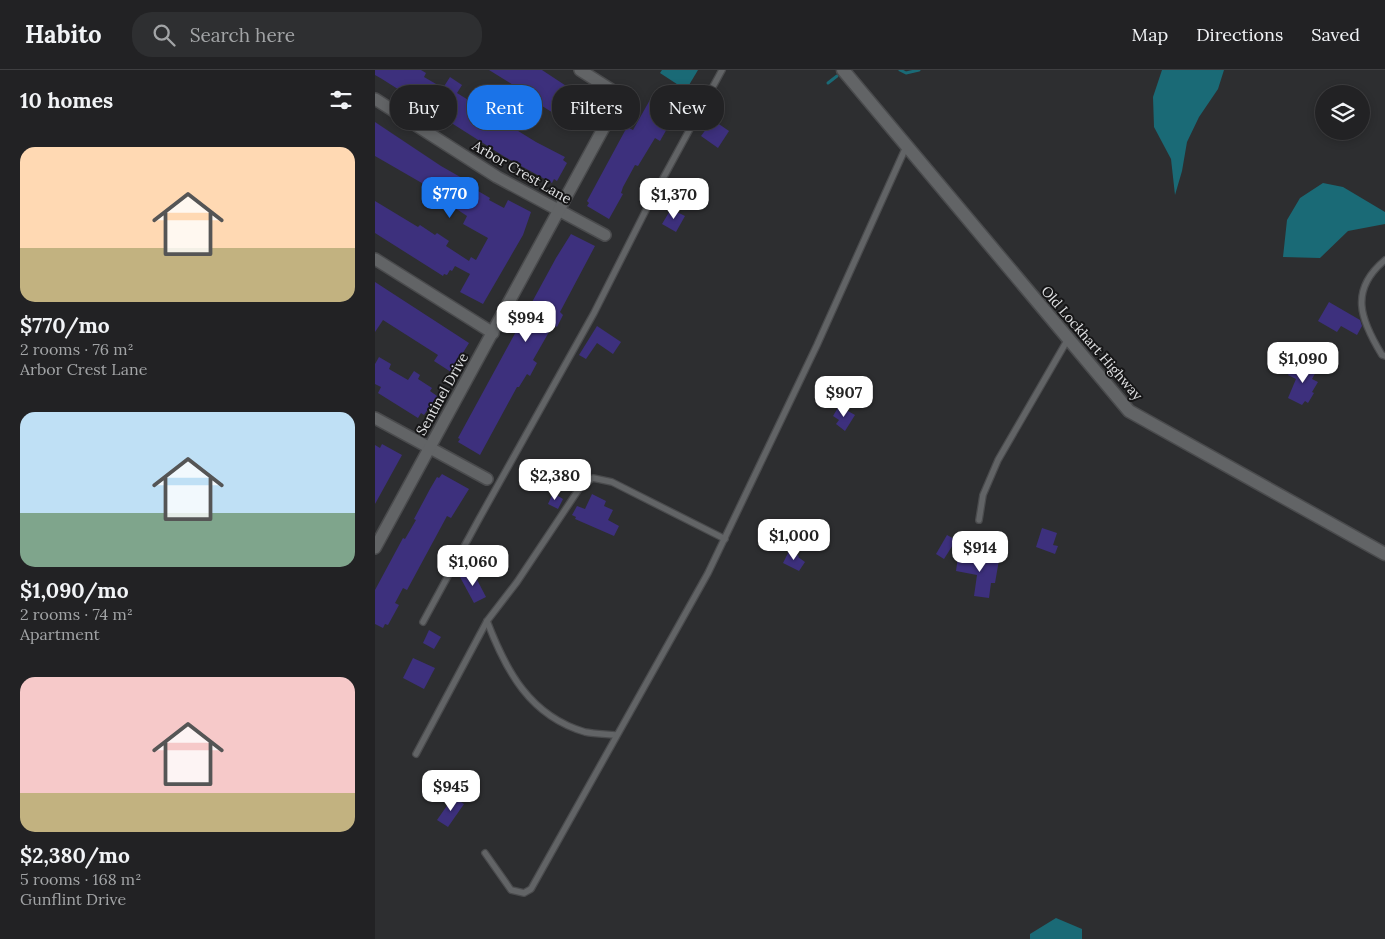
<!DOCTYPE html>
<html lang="en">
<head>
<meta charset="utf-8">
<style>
	body { margin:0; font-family:Lora,serif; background:#2e2f31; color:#f1f3f6; height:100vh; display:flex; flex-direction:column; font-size:19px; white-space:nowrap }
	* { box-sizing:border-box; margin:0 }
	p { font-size:16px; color:#a2a4a6 }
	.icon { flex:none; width:28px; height:28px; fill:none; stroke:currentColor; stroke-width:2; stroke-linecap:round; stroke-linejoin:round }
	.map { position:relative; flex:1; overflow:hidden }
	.sheet { display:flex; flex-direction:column; background:#222224; width:375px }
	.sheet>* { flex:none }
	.top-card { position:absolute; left:15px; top:15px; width:475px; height:45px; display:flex; gap:10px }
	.controls { position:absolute; left:940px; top:15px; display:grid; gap:10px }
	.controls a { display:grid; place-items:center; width:55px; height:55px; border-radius:50%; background:#222224; box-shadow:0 2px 8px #0003,0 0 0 1px #3f3f41; font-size:25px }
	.price { position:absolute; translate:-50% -42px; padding:0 11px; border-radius:10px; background:#fff; color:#222; font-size:16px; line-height:32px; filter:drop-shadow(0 1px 2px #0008) }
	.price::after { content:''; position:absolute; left:50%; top:30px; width:15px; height:11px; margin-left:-8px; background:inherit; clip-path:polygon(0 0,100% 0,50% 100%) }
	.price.active { background:#1a73e8; color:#fff }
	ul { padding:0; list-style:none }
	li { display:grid; align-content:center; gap:10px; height:265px; padding:0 20px }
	li span { display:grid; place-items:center; height:155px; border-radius:15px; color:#555 }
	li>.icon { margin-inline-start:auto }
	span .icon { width:90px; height:90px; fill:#fffc; stroke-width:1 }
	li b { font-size:21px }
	h2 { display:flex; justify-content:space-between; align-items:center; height:60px; padding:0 20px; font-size:21px }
	.chip { padding:0 18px; border-radius:20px; background:#222224; box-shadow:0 2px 8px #0003,0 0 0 1px #3f3f41; font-size:18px; line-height:45px }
	.chip.active { background:#1a73e8; color:#fff }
	header { display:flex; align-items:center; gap:30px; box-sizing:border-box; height:70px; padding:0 25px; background:#222224; border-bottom:1px solid #3f3f41 }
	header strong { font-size:24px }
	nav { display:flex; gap:28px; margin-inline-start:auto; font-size:18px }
	.search { width:350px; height:45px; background:#2e2f31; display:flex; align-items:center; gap:12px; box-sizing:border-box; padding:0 18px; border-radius:20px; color:#a2a4a6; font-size:19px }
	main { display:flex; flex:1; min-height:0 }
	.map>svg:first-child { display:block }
</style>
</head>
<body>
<header>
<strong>Habito</strong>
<div class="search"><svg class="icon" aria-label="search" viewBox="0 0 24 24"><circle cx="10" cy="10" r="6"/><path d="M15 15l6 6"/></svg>Search here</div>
<nav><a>Map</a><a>Directions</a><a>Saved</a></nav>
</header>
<main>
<section class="sheet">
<h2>10 homes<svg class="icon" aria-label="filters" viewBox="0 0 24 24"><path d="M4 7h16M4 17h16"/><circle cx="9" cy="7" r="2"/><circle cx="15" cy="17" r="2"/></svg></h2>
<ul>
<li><span style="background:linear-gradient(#ffd9b3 65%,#c2b280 0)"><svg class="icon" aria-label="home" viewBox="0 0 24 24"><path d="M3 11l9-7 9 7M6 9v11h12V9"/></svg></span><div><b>$770/mo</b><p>2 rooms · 76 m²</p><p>Arbor Crest Lane</p></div></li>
<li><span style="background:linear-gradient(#bfe0f5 65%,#7fa58c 0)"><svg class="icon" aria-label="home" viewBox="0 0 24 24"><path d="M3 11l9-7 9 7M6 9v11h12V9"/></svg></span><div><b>$1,090/mo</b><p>2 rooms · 74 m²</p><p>Apartment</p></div></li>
<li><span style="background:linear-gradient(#f6c9c9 75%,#c2b280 0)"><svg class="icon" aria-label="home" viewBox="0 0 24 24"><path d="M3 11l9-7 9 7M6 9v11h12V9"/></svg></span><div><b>$2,380/mo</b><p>5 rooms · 168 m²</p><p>Gunflint Drive</p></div></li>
</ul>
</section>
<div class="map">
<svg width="1010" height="869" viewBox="0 0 1010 869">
	<rect width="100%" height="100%" fill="#2d2e30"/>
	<g fill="#1a6a76">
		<path d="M 287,0 L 323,0 L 311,20 L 285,3 Z"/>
		<path d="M 787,0 L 849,0 L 843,19 L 824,47 L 812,72 L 807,101 L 800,125 L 796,89 L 779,57 L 778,27 Z"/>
		<path d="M 948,113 L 968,117 L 1010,142 L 1010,154 L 973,161 L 945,188 L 908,187 L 912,150 L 925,128 Z"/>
		<path d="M 681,848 L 707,859 L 707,869 L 655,869 L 655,864 Z"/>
	</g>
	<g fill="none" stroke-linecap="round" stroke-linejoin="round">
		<g stroke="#1a6a76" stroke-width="3">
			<path d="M 525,0 L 531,3 L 544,0"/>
			<path d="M 453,13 L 462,6"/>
		</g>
	</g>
	<g fill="#3d307d">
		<path d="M 0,0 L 46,0 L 51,3 L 49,7 L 68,18 L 75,7 L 87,15 L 82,23 L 161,72 L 190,87 L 188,90 L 192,93 L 182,111 L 179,109 L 177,113 L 130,87 L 7,9 L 0,5 Z"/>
		<path d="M 114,0 L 167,0 L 223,37 L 209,59 L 189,47 L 188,48 L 175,41 L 164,34 L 166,32 Z"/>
		<path d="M 276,28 L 298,39 L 297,41 L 301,43 L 285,71 L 280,68 L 263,96 L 260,95 L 248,117 L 246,123 L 248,124 L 234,149 L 212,136 L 214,133 L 212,131 L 252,57 L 258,60 Z"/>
		<path d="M 338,50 L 354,61 L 343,78 L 326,66 Z"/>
		<path d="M 0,52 L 66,96 L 101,116 L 104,118 L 103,121 L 115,128 L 114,130 L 129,138 L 133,130 L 156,142 L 148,165 L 108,234 L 85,222 L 95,204 L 80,196 L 77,201 L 75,200 L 72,205 L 69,204 L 68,206 L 0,163 L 0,131 L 43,157 L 45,155 L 60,165 L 62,163 L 74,171 L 71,176 L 94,191 L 96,187 L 101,190 L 113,168 L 88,154 L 92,146 L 50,118 L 52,116 L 0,86 Z"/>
		<path d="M 296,139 L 310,146 L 301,162 L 287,154 Z"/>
		<path d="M 196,164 L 220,176 L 185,242 L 188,245 L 182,257 L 178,255 L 158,290 L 162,293 L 155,306 L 152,304 L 144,317 L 142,317 L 105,385 L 83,372 L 85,369 L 83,368 L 181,188 Z"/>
		<path d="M 0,212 L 94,273 L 76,302 L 59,291 L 63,285 L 8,250 L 0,262 Z"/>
		<path d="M 954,232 L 985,250 L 987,256 L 982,265 L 966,256 L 962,262 L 943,251 Z"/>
		<path d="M 222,256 L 246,272 L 238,284 L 222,273 L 211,289 L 204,285 Z"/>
		<path d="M 4,287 L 16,294 L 14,299 L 33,310 L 39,301 L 45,305 L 43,309 L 57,318 L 55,321 L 62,326 L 49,345 L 46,343 L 43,348 L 3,323 L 6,317 L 0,314 L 0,294 Z"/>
		<path d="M 919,294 L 928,299 L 931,294 L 942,300 L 937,309 L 943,312 L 937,322 L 939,323 L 933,333 L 930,331 L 927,335 L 913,328 L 921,309 L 913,305 Z"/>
		<path d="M 464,336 L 480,345 L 470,361 L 461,354 L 464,350 L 458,346 Z"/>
		<path d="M 7,374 L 27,385 L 0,434 L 0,375 L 5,378 Z"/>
		<path d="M 67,404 L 94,419 L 76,448 L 72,446 L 32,520 L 28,518 L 20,533 L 24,535 L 13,555 L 10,554 L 8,558 L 0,554 L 0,520 L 28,468 L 30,469 L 41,450 L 39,449 L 55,419 L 62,407 L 64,408 Z"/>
		<path d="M 178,423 L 188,429 L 183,439 L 173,434 Z"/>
		<path d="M 217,424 L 231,431 L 229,436 L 238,440 L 233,450 L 244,456 L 239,466 L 200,449 L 201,447 L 197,445 L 202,436 L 210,439 Z"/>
		<path d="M 401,453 L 421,464 L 414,476 L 394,465 Z"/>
		<path d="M 667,458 L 682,463 L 678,475 L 683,476 L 680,484 L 661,477 Z"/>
		<path d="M 572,465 L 581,470 L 569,489 L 561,484 Z"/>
		<path d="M 414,481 L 424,486 L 423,487 L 430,492 L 424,501 L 408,493 Z"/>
		<path d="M 583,487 L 602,490 L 603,487 L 624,490 L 620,513 L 616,513 L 614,528 L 599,526 L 602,505 L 581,501 Z"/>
		<path d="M 97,500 L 111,527 L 99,533 L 85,507 Z"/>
		<path d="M 54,560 L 66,567 L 59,579 L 48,573 Z"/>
		<path d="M 38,588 L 60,598 L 49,619 L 28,608 Z"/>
		<path d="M 78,727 L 89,734 L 73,757 L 62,750 Z"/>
	</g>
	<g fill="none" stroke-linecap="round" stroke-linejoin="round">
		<g stroke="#4a4b4d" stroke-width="8">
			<g id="service">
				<path d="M 1010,190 C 974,220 985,249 1007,285 L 1010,286"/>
				<path d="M 604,450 L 608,425 L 623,390 L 693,269"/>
				<path d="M 112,551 C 131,601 155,646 210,662 C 220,664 231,664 241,665"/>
				<path d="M 48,552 L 104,449 L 219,243 L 273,136 L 347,0"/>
				<path d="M 41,684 L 112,551 L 142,512 L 206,416 L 218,408 L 237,412 L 350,469"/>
				<path d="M 110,783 L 136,820 L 149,823 L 156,819 L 333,503 L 442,275 L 531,77"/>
			</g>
		</g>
		<g stroke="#4a4b4d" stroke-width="14">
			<g id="minor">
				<path d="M 0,29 L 122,107 L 230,165"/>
				<path d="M 0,189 L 118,263"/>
				<path d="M 0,348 L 112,409"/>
				<path d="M 0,478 L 246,26 L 205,0"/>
			</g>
		</g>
		<g stroke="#4a4b4d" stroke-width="15">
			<path id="tertiary" d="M 468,0 L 754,341 L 1010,484"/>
		</g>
		<use href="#service" stroke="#626466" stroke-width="5.5"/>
		<use href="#minor" stroke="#626466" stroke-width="11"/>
		<use href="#tertiary" stroke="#626466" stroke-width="12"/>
	</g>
	<g text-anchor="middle" stroke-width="4" stroke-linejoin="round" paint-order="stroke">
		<g font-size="14" fill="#e1e2e4" stroke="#161617">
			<text transform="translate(147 102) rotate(30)" y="5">Arbor Crest Lane</text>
			<text transform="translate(717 273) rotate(49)" y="5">Old Lockhart Highway</text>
			<text transform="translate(67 324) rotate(-61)" y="5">Sentinel Drive</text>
		</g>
	</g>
</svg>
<div class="controls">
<a><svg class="icon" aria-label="layers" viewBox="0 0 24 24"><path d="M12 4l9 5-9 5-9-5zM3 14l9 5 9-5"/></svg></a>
</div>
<b class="price active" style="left:75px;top:149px">$770</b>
<b class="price" style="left:299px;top:150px">$1,370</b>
<b class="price" style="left:151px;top:273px">$994</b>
<b class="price" style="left:928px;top:314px">$1,090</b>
<b class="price" style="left:469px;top:348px">$907</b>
<b class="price" style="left:180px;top:431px">$2,380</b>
<b class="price" style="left:419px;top:491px">$1,000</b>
<b class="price" style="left:605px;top:503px">$914</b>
<b class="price" style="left:98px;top:517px">$1,060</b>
<b class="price" style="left:76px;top:742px">$945</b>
<div class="top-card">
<a class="chip">Buy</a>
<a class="chip active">Rent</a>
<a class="chip">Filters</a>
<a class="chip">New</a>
</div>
</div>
</main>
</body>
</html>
